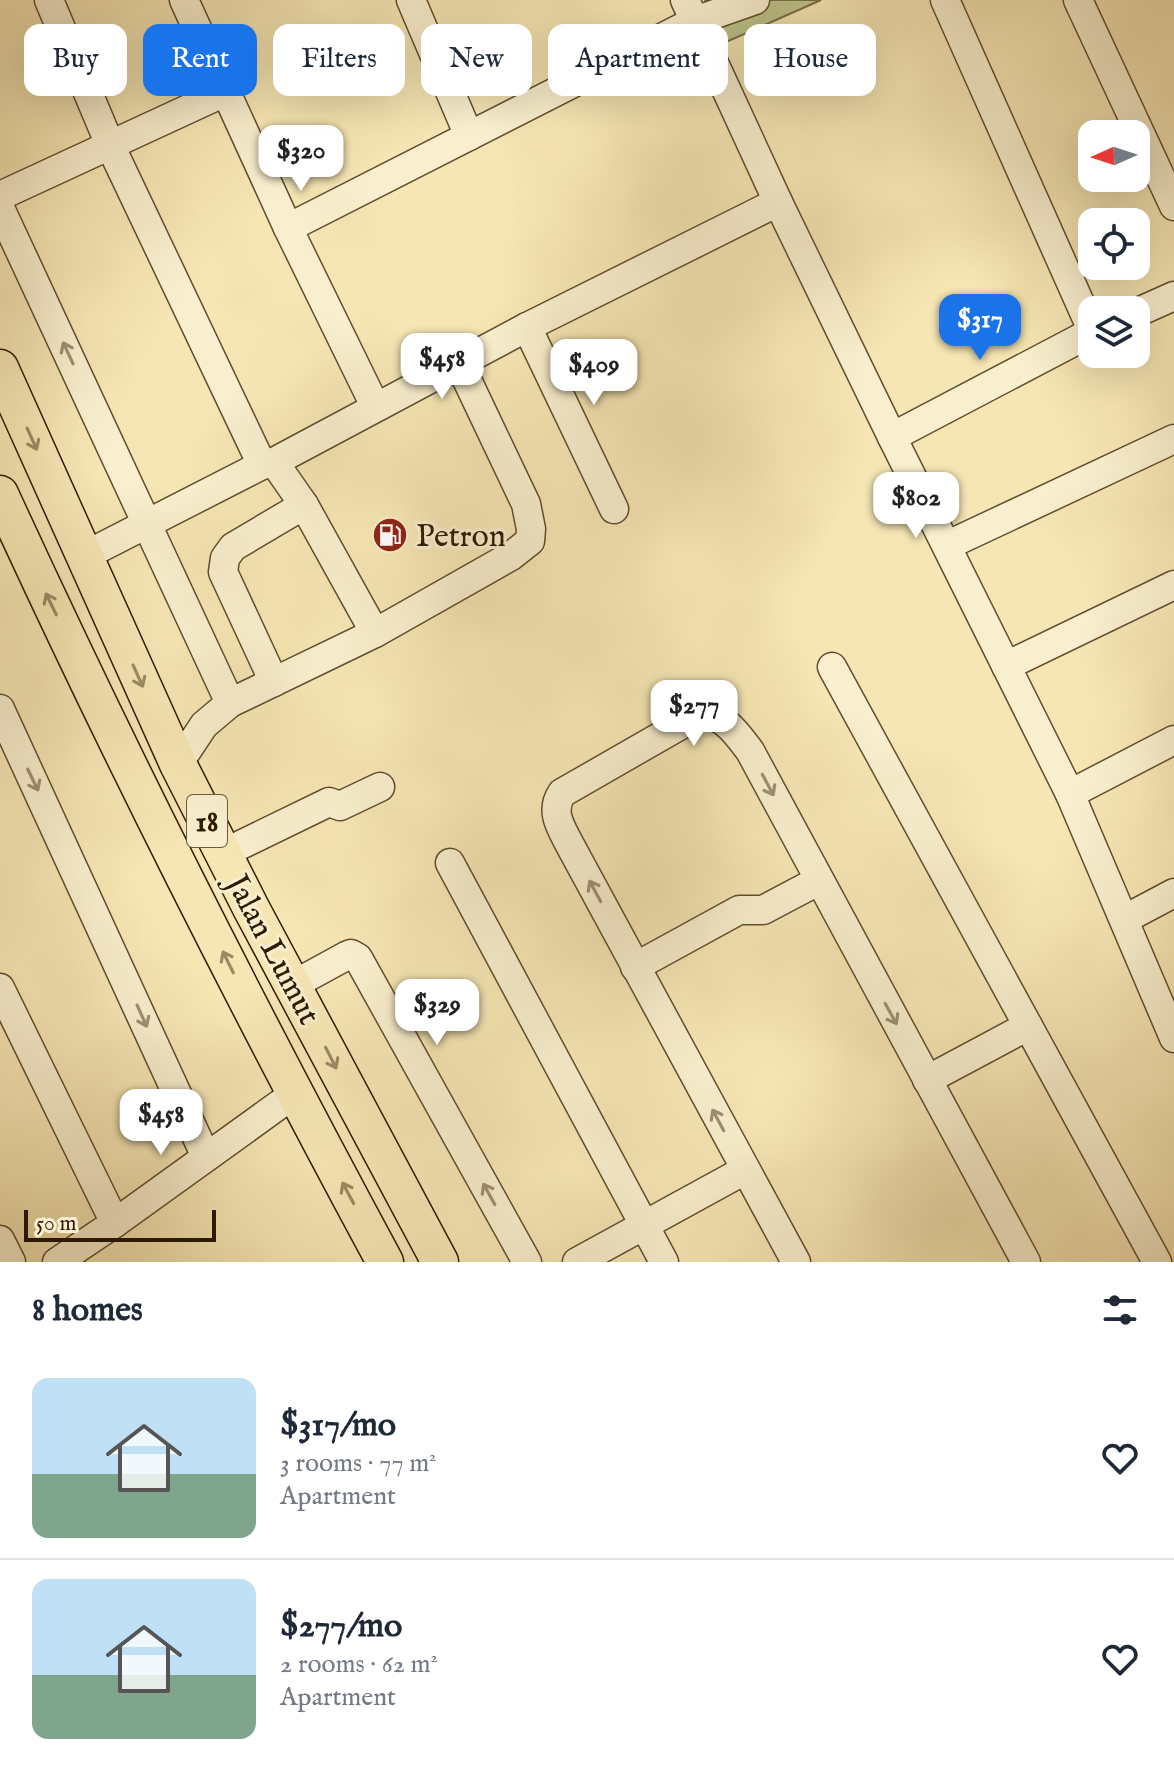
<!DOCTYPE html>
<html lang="en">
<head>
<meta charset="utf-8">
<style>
	body { margin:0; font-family:"IM FELL English",serif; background:#f6f6f7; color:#1f2937; height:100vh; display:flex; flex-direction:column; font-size:30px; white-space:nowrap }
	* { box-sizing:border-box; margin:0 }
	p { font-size:26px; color:#747a83 }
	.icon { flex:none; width:44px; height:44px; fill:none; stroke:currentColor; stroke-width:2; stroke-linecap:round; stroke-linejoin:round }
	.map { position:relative; height:1262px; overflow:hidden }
	.panel { display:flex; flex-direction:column; background:#fff; flex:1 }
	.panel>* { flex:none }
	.hud { position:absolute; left:24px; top:24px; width:1126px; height:72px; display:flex; gap:16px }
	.needle { width:52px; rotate:267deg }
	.tools { position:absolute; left:1078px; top:120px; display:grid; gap:16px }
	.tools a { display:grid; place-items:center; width:72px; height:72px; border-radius:16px; background:#fff; box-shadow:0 8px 32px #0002; font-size:40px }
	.scale { position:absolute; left:24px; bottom:20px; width:192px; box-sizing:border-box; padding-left:8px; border:4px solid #2e1a03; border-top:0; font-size:22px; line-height:28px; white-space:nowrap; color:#2e1a03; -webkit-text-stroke:6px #f9efce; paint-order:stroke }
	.price { position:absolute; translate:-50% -68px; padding:0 18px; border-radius:16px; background:#fff; color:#222; font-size:26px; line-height:52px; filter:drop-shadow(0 2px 4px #0008) }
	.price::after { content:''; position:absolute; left:50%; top:48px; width:24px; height:18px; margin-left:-12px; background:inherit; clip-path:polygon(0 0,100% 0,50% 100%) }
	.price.on { background:#1a73e8; color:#fff }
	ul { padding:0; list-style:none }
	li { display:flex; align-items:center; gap:24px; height:200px; padding:0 32px }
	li+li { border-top:2px solid #e0e1e3 }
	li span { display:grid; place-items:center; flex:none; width:224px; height:160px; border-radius:16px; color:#555 }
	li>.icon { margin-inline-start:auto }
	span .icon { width:96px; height:96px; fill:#fffc; stroke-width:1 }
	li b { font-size:34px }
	h2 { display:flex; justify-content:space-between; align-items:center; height:96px; padding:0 32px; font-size:34px }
	.pill { padding:0 28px; border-radius:16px; background:#fff; box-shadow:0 8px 32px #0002; font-size:28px; line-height:72px }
	.pill.on { background:#1a73e8; color:#fff }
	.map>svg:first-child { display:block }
</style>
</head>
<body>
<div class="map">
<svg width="1174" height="1262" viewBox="0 0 1174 1262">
	<rect width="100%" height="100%" fill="#f6e6b4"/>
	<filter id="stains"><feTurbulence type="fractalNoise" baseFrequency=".0025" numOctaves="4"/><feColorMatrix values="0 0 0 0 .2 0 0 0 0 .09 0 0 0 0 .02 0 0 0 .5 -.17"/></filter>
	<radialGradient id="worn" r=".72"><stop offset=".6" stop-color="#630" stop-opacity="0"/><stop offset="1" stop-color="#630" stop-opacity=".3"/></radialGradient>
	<path fill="#bec48b" stroke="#766f47" stroke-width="2" d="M 705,0 L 821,0 L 724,43 Z"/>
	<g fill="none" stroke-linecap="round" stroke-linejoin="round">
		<g stroke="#604d2f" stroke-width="31">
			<g id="minor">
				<path d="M 49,0 L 110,145 L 262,465"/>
				<path d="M 184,0 L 288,228 L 375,406"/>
				<path d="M 411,0 L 469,136"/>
				<path d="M 685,0 L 778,202 L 892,437 L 1070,794 L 1174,1038"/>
				<path d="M 945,0 L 1092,330"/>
				<path d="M 1078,0 L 1174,206"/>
				<path d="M 0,196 L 225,92"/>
				<path d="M 0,208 L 230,703 L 204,725 L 178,764"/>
				<path d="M 288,228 L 695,21 L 755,0"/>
				<path d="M 1136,313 L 1174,296"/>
				<path d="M 527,327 L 614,509"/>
				<path d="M 892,437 L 1092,332"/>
				<path d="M 274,462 L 304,505 L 375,633"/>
				<path d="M 948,545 L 1174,439"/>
				<path d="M 84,556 L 262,465 L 274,462 L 527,327 L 778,202"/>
				<path d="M 1006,666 L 1174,585"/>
				<path d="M 832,667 L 1157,1262"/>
				<path d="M 274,682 L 223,572 L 225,558 L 233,547 L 304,505"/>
				<path d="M 230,703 L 375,633 L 511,556 L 530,541 L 531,529 L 526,504 L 459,363"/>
				<path d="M 0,709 L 206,1157"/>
				<path d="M 1070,794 L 1174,740"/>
				<path d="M 224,853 L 329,802 L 340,806 L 380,787"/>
				<path d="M 450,863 L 664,1262"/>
				<path d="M 1125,919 L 1174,893"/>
				<path d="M 635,967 L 739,910 L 763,910 L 818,881"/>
				<path d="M 293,985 L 346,956 L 351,954 L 358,958 L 527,1262"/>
				<path d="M 0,988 L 115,1223"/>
				<path d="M 927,1080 L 1028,1026"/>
				<path d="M 0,1240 L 11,1262"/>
				<path d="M 57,1262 L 115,1223 L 294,1094"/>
				<path d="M 577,1262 L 745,1170"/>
				<path d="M 796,1262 L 571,847 C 562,829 549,812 562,793 L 698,715 C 722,711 737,734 750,751 L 1026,1262"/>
			</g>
		</g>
		<g stroke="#2e1a03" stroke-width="39">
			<g id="major">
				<path d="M 0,368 L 178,764 L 251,908 L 440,1262"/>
				<path d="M 0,494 C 119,754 249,1010 385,1262"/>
			</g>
		</g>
		<use href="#minor" stroke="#f9efce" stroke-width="28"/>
		<use href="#major" stroke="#f6e6b4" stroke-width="36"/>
	</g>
	<defs><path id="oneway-shaft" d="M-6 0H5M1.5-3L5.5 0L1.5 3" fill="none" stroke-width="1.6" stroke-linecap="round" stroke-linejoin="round" transform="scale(2)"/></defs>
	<g stroke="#9e8f73">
		<use href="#oneway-shaft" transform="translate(68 353) rotate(-115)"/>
		<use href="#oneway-shaft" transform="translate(33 780) rotate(64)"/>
		<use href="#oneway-shaft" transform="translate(768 785) rotate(62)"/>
		<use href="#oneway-shaft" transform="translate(595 891) rotate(-118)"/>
		<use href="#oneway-shaft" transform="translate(891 1014) rotate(61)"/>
		<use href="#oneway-shaft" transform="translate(142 1016) rotate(66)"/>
		<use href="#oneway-shaft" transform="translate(718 1120) rotate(-118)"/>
		<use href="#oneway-shaft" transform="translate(489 1194) rotate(-119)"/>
	</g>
	<g stroke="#9c8a64">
		<use href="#oneway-shaft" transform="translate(32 439) rotate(66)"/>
		<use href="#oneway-shaft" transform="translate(51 604) rotate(-116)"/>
		<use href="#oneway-shaft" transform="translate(138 676) rotate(66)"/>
		<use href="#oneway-shaft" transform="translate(228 962) rotate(-116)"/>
		<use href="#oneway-shaft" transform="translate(331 1058) rotate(63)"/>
		<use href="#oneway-shaft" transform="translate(348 1193) rotate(-118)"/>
	</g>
	<defs>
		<g id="fuel-disc" transform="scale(1.8)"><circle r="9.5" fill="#8f2418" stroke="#f9efce"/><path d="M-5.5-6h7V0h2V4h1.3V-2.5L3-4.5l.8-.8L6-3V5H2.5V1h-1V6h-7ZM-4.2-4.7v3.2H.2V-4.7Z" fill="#fff"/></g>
	</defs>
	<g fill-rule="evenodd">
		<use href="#fuel-disc" x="390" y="535"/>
	</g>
	<g text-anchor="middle" stroke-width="6" stroke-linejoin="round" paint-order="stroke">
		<rect fill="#f9efce" stroke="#6b5a40" stroke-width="2" x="187" y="795" width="40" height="52" rx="6"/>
		<g font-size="30" font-weight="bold" fill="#2e1a03">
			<text x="207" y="831">18</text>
		</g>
		<g font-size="32" fill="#2e1a03" stroke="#f9efce" text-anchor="start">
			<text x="416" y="546">Petron</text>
		</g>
		<g font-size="32" fill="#2e1a03" stroke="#f9efce">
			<text transform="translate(274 949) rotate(62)" y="11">Jalan Lumut</text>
		</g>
	</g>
	<rect width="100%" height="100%" filter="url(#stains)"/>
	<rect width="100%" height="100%" fill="url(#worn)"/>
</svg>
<div class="tools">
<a><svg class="needle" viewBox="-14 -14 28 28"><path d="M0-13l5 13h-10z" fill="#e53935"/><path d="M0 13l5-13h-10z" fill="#747a83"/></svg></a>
<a><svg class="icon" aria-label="locate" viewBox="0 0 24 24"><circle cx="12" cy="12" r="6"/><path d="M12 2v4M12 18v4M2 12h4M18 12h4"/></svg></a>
<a><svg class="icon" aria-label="layers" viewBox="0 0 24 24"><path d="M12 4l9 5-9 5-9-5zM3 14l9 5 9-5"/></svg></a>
</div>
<div class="scale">50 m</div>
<b class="price" style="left:301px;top:193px">$320</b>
<b class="price on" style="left:980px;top:362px">$317</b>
<b class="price" style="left:442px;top:401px">$458</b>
<b class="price" style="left:594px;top:407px">$409</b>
<b class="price" style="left:916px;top:540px">$802</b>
<b class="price" style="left:694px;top:748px">$277</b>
<b class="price" style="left:437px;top:1047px">$329</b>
<b class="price" style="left:161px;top:1157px">$458</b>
<div class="hud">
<a class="pill">Buy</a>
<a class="pill on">Rent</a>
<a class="pill">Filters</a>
<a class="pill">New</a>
<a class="pill">Apartment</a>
<a class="pill">House</a>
</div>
</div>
<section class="panel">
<h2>8 homes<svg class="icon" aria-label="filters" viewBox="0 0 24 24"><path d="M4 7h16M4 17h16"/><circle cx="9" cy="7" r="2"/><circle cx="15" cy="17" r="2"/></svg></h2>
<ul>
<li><span style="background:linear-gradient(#bfe0f5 60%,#7fa58c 0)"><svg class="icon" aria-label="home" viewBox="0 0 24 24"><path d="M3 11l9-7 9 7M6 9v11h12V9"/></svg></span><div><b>$317/mo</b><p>3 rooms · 77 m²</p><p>Apartment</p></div><svg class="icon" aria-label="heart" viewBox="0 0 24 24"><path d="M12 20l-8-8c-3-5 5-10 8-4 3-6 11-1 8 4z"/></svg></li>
<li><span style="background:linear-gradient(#bfe0f5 60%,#7fa58c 0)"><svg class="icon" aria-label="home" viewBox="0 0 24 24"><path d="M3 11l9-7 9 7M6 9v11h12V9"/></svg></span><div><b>$277/mo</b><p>2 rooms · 62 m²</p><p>Apartment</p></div><svg class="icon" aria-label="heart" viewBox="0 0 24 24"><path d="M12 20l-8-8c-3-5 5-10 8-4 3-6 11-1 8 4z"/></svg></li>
</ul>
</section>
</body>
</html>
